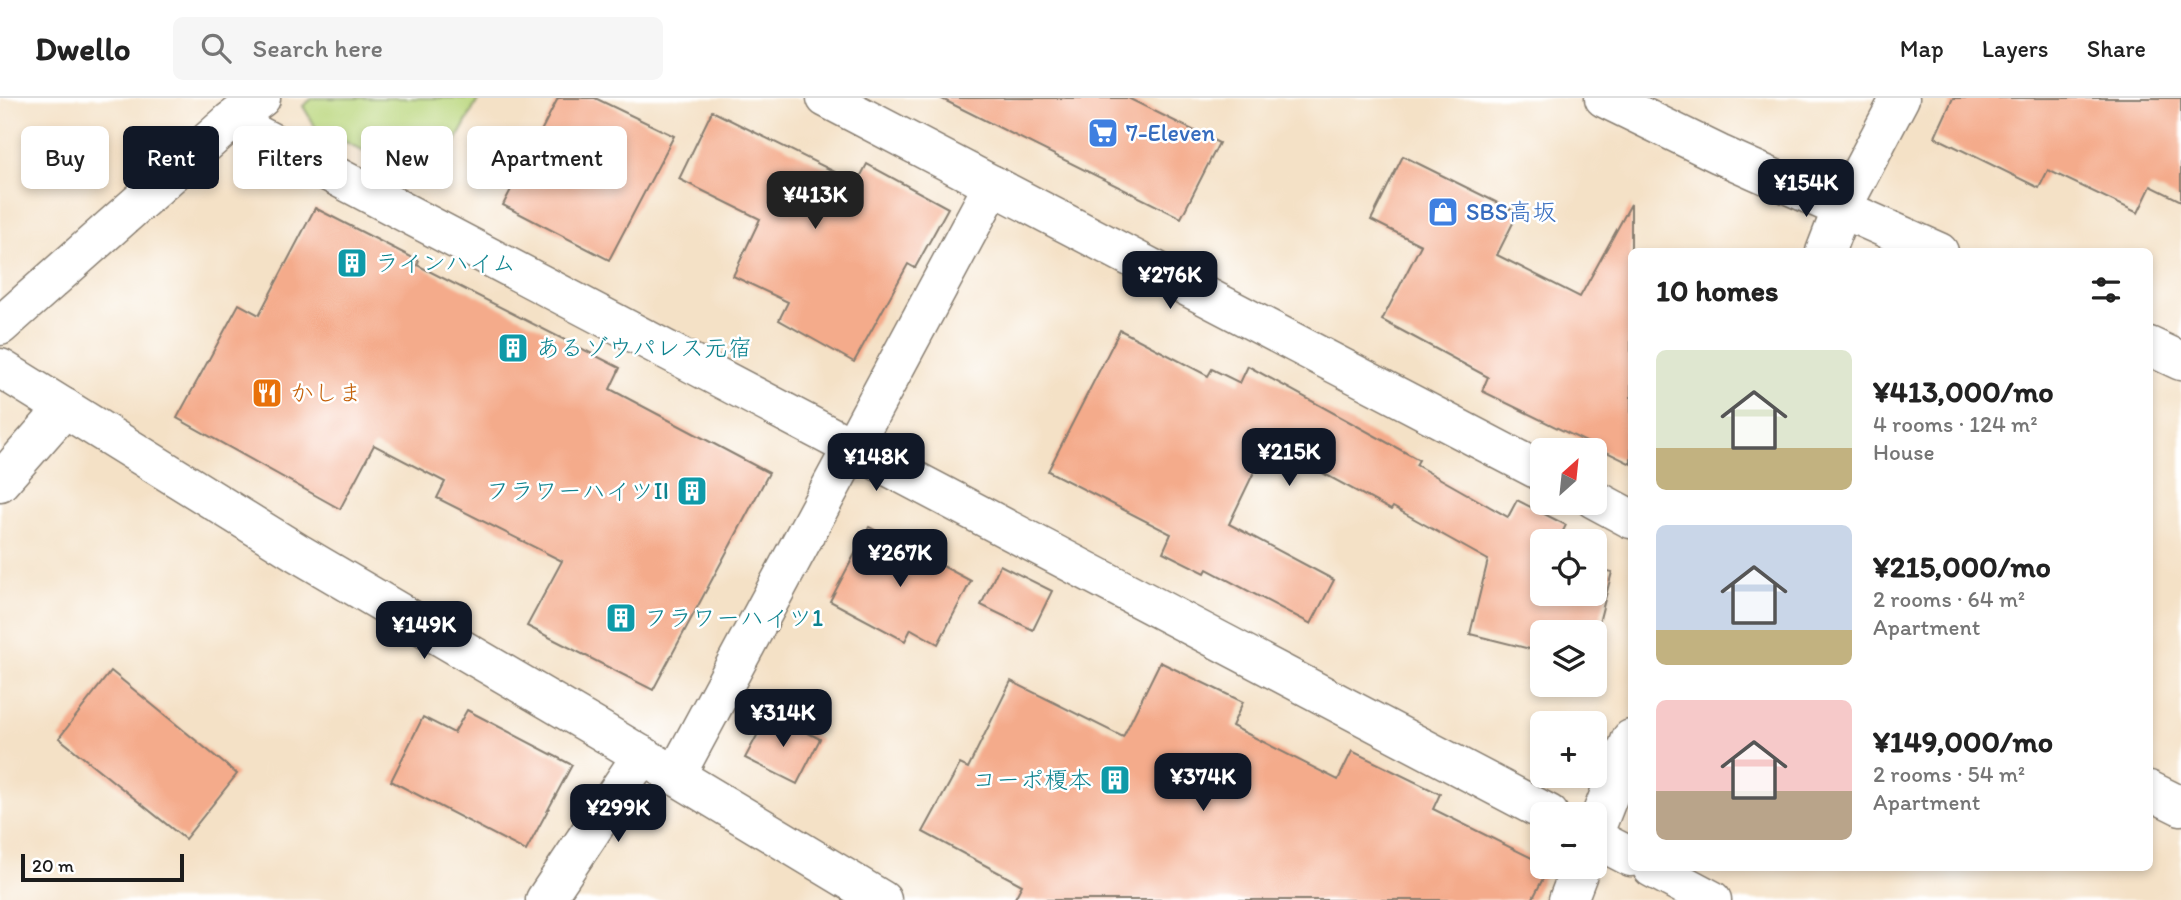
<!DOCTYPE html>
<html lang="en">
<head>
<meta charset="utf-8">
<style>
	body { margin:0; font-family:Itim,"Klee One",sans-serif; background:#f6f6f6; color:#222; height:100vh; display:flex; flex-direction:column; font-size:26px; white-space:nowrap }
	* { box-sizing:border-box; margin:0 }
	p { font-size:23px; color:#767676 }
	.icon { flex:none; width:38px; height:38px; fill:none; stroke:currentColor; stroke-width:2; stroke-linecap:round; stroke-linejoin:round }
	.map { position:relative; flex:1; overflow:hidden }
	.drawer { position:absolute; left:1628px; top:150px; width:525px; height:623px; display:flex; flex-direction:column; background:#fff; border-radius:10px; box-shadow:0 4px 10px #0003 }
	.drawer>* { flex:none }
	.banner { position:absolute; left:21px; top:28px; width:665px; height:63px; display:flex; gap:14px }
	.needle { width:46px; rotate:27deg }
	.tools { position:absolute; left:1530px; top:340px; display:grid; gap:14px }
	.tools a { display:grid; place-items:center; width:77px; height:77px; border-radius:10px; background:#fff; box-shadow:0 4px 10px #0003; font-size:35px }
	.scale { position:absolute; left:21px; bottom:18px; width:163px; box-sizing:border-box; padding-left:7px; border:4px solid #1c1c1c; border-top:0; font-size:19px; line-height:24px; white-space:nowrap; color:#1c1c1c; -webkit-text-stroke:5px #fff; paint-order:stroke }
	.price { position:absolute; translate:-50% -60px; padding:0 16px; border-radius:14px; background:#111827; color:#fff; font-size:23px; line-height:46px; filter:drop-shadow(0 2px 4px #0008) }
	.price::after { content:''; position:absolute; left:50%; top:42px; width:21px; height:16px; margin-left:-10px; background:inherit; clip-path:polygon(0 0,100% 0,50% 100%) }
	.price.active { background:#222; color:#fff }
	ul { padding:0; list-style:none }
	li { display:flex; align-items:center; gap:21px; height:175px; padding:0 28px }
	li span { display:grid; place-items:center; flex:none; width:196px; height:140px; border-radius:10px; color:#555 }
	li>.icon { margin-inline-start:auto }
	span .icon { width:84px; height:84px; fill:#fffc; stroke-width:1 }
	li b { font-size:30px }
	h2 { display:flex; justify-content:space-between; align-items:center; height:84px; padding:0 28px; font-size:30px }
	.tag { padding:0 24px; border-radius:10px; background:#fff; box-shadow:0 4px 10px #0003; font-size:24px; line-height:63px }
	.tag.active { background:#111827; color:#fff }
	header { display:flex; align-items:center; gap:42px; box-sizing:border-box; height:98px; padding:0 35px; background:#fff; border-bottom:2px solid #e0e0e0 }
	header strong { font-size:33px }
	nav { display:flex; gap:38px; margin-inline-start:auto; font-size:24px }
	.search { width:490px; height:63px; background:#f6f6f6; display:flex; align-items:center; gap:18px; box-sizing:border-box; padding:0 24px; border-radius:10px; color:#767676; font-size:26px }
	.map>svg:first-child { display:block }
</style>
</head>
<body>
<header>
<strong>Dwello</strong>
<div class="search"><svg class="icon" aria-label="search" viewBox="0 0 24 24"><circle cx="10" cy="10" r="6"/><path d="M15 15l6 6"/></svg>Search here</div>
<nav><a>Map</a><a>Layers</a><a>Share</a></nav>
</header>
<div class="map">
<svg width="2181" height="802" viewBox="0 0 2181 802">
	<rect width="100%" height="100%" fill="#fff"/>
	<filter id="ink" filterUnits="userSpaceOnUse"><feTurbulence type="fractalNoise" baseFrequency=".0143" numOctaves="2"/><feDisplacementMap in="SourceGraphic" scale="14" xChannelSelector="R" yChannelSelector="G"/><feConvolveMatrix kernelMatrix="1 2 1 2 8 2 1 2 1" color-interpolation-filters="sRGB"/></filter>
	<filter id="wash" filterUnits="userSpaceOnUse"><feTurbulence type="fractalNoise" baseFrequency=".00686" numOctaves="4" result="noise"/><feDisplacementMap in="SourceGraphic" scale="28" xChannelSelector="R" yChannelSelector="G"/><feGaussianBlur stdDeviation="1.57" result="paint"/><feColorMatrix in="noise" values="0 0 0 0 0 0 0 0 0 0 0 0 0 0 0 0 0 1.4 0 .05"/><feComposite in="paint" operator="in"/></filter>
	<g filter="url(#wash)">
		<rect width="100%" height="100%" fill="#f4e1c6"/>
		<path fill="#b9d67c" stroke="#6a794c" stroke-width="2" d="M 313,0 L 479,0 L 433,86 L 316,30 L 303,8 Z"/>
		<g id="blocks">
			<g fill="#f4ab8b">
				<path d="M 558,0 L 595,0 L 674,38 L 609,162 L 503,107 Z"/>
				<path d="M 940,0 L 1128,0 L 1219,45 L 1181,120 Z"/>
				<path d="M 1953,0 L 2181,0 L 2181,103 L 2151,88 L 2138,115 L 2048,72 L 2039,90 L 1935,39 Z"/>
				<path d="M 712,13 L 857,85 L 867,66 L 948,110 L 915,170 L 908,166 L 854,264 L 779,222 L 788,204 L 733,178 L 760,121 L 679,81 Z"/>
				<path d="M 1403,58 L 1518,115 L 1497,157 L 1580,199 L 1631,106 L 1631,366 L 1482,293 L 1488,279 L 1382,222 L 1421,147 L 1371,122 Z"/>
				<path d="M 315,110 L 419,163 L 417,167 L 620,270 L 610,291 L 769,375 L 653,592 L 527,528 L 562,463 L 437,400 L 445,384 L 374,347 L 340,411 L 177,320 L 239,206 L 259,217 Z"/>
				<path d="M 1120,232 L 1208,278 L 1212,271 L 1240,285 L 1248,268 L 1419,362 L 1416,367 L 1508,419 L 1517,402 L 1566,427 L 1558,443 L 1542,443 L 1542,495 L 1594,495 L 1594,470 L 1612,474 L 1594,544 L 1594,534 L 1542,534 L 1542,554 L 1470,536 L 1488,462 L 1393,409 L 1391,412 L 1271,347 L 1267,347 L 1229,426 L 1334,482 L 1311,526 L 1207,471 L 1205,475 L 1163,454 L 1171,436 L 1048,373 Z"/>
				<path d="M 869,429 L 971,483 L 938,546 L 911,531 L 905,543 L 830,503 Z"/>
				<path d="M 1000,467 L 1052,493 L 1033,532 L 981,507 Z"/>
				<path d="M 1160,564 L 1243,604 L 1232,628 L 1338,682 L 1352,653 L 1440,696 L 1433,711 L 1542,765 L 1542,768 L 1549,769 L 1532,802 L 1014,802 L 1022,787 L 923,734 L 960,666 L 968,670 L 1011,583 L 1123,639 Z"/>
				<path d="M 111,573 L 237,676 L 185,741 L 59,640 Z"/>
				<path d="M 467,612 L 572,667 L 526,753 L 391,683 L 423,619 L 454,635 Z"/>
				<path d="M 769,615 L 820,641 L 797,686 L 745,660 Z"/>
			</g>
		</g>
	</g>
	<g filter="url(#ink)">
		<use href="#blocks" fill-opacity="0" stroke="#887e71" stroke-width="2"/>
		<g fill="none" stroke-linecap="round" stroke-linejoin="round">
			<g stroke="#887e71" stroke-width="41">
				<g id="minor">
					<path d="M 826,0 L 1542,374"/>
					<path d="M 231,23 L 1549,716"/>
					<path d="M 1825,154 L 1842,110 L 1900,0"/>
					<path d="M 0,384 L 65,310"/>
					<path d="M 1594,401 L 1631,421"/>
					<path d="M 676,677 L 993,87"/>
					<path d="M 2149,692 L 2181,708"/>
					<path d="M 1594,735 L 1631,641"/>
					<path d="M 1594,740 L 1631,759"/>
					<path d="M 1652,770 L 1712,802"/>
					<path d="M 545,802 L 642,657"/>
					<path d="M 1568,802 L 1581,768"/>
				</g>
			</g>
			<g stroke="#887e71" stroke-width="41">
				<g id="tertiary">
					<path d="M 1604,0 L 1719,56 L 1939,154"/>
					<path d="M 0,228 L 231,23 L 261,0"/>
					<path d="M 2149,248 L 2181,263"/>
					<path d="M 0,270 L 298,455 L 598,631 L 882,802"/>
				</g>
			</g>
			<use href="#minor" stroke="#fff" stroke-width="38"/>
			<use href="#tertiary" stroke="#fff" stroke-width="38"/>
		</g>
	</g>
	<defs>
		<g id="supermarket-square" transform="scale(1.575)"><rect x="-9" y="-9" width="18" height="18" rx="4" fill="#3f7fe0" stroke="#fff"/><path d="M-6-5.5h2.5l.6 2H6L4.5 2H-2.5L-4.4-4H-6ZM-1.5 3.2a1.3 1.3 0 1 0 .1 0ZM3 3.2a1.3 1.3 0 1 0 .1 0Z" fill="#fff"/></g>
		<g id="shop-square" transform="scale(1.575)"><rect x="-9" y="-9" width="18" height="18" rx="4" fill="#3f7fe0" stroke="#fff"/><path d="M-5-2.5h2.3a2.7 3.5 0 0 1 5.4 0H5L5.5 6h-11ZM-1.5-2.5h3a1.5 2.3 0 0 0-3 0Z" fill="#fff"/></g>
		<g id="building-square" transform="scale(1.575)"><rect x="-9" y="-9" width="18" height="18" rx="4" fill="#0f9aa8" stroke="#fff"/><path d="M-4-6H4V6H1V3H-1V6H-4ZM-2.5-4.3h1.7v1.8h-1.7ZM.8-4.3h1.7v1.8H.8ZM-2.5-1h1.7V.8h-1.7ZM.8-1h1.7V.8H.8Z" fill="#fff"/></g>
		<g id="restaurant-square" transform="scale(1.575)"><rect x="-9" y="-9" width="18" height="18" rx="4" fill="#e8710a" stroke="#fff"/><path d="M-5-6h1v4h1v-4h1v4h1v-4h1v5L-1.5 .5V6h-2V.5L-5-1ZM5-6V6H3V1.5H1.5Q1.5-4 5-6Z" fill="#fff"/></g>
	</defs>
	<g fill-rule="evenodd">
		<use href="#supermarket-square" x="1103" y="35"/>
		<use href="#shop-square" x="1443" y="114"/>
		<use href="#building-square" x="352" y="165"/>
		<use href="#building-square" x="513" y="250"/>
		<use href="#restaurant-square" x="267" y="295"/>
		<use href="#building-square" x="692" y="393"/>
		<use href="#building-square" x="621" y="520"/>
		<use href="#building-square" x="1115" y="682"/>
	</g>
	<g text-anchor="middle" stroke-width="5" stroke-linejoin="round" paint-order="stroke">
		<g font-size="24" fill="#366cbe" stroke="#fff" text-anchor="start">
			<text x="1126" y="43">7-Eleven</text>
			<text x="1466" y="122">SBS高坂</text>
		</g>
		<g font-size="24" fill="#0d838f" stroke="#fff" text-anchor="start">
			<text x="375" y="173">ラインハイム</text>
			<text x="536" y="258">あるゾウパレス元宿</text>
			<text x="669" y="401" text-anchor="end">フラワーハイツII</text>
			<text x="644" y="528">フラワーハイツ1</text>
			<text x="1092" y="690" text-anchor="end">コーポ榎本</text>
		</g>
		<g font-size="24" fill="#c56008" stroke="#fff" text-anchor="start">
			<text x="290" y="303">かしま</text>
		</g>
	</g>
</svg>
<div class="tools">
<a><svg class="needle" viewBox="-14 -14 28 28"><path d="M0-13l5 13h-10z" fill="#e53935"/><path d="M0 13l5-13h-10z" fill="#767676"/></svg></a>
<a><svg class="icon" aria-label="locate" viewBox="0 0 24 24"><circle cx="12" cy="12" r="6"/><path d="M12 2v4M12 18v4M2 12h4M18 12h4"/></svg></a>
<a><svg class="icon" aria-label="layers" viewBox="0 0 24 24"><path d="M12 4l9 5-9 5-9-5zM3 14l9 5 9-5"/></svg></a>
<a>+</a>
<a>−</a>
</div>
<div class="scale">20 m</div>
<b class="price" style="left:1806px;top:121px">¥154K</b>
<b class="price active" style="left:815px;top:133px">¥413K</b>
<b class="price" style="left:1170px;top:213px">¥276K</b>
<b class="price" style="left:1289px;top:390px">¥215K</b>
<b class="price" style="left:876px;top:395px">¥148K</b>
<b class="price" style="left:900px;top:491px">¥267K</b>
<b class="price" style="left:424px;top:563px">¥149K</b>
<b class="price" style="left:783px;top:651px">¥314K</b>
<b class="price" style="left:1203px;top:715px">¥374K</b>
<b class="price" style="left:618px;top:746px">¥299K</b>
<div class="banner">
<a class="tag">Buy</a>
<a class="tag active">Rent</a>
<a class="tag">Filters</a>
<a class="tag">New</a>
<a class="tag">Apartment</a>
</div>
<section class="drawer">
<h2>10 homes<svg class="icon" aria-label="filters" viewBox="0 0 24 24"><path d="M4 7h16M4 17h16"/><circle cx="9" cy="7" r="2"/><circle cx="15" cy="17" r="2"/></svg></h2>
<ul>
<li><span style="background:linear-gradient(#dfe7d0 70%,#c2b280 0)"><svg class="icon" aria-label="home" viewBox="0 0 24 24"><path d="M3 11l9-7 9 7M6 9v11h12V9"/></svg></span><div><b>¥413,000/mo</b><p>4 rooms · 124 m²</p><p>House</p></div></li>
<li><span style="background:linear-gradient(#c9d6e8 75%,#c2b280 0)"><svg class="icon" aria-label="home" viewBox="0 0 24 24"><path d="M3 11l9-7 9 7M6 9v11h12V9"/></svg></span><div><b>¥215,000/mo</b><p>2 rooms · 64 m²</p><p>Apartment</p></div></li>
<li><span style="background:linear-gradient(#f6c9c9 65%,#b9a48a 0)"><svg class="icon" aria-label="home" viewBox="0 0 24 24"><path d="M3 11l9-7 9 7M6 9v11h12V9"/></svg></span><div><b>¥149,000/mo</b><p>2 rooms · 54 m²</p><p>Apartment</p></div></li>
</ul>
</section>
</div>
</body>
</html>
